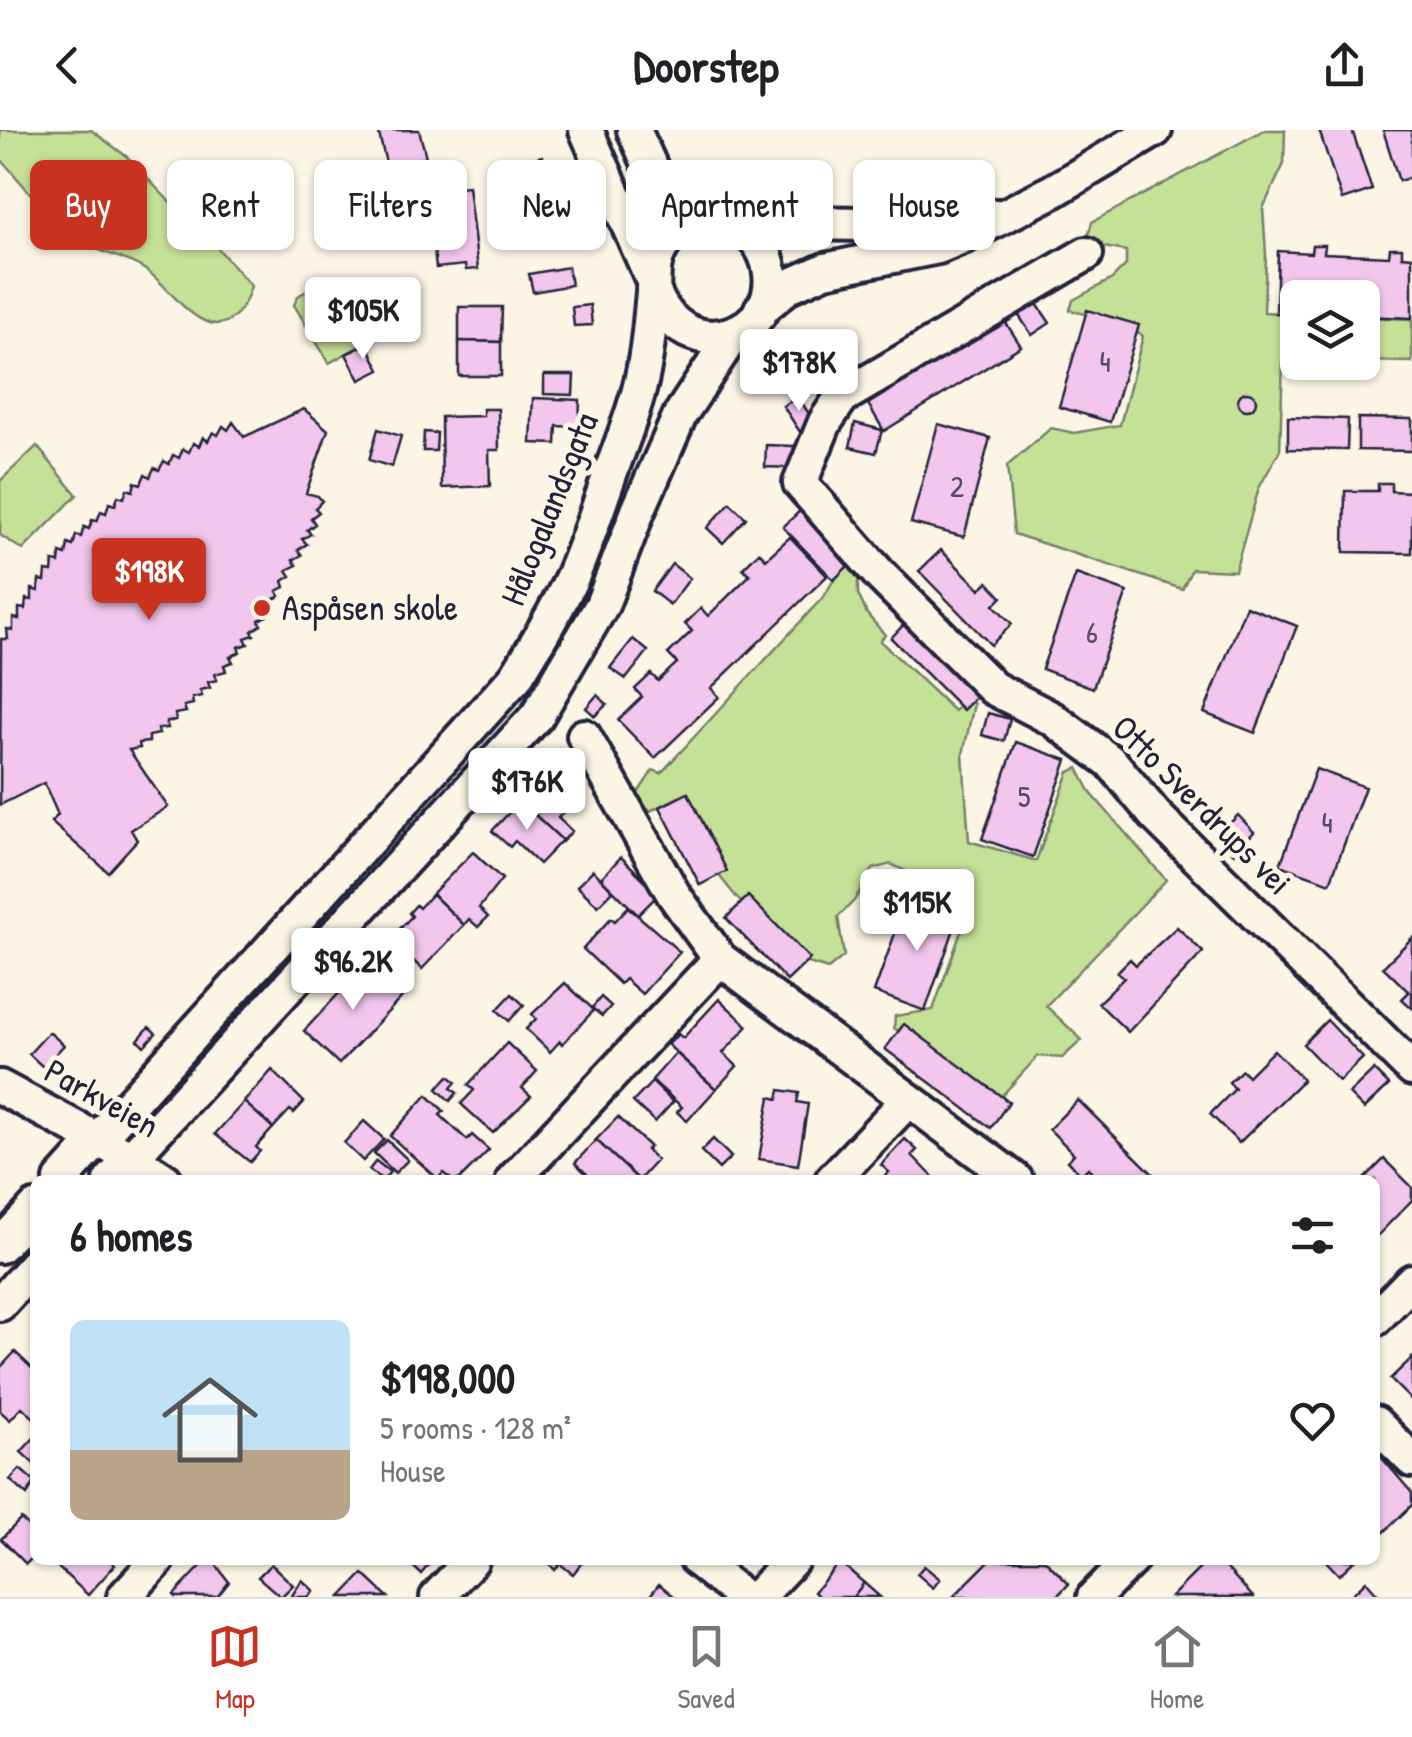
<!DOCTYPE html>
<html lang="en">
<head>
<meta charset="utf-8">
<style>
	body { margin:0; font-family:"Patrick Hand",sans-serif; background:#f6f6f6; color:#202124; height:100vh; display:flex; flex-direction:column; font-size:38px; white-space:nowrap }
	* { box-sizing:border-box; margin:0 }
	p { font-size:32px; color:#757577 }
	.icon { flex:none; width:55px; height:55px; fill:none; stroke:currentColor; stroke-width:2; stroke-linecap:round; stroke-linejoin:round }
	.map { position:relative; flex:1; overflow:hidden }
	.details { position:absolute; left:30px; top:1045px; width:1350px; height:390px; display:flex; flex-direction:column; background:#fff; border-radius:15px; box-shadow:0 2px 8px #0004 }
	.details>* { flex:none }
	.top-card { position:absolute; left:30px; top:30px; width:1352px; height:90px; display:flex; gap:20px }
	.buttons { position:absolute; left:1280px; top:150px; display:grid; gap:20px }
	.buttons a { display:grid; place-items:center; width:100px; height:100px; border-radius:15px; background:#fff; box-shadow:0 2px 8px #0004; font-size:50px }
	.price { position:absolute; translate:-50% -85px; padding:0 22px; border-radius:10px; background:#fff; color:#222; font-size:32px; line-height:65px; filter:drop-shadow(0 2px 5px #0008) }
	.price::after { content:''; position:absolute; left:50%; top:60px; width:30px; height:22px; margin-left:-15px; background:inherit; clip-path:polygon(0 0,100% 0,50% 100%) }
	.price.on { background:#c8321e; color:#fff }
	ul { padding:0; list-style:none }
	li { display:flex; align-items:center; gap:30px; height:250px; padding:0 40px }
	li+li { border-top:2px solid #e0e0e0 }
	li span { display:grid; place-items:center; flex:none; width:280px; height:200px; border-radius:15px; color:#555 }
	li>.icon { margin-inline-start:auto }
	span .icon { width:120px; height:120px; fill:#fffc; stroke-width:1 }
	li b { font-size:42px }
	h2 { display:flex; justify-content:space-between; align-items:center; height:120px; padding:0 40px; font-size:42px }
	.tag { padding:0 35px; border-radius:15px; background:#fff; box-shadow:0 2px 8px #0004; font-size:35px; line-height:90px }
	.tag.on { background:#c8321e; color:#fff }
	header { display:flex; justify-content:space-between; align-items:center; height:130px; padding:0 40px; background:#fff; font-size:45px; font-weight:700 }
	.tabs { display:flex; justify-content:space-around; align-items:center; height:140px; border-top:2px solid #e0e0e0; background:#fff; font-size:28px; color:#757577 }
	.tabs a { display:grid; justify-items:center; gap:5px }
	.tabs .on { color:#c8321e }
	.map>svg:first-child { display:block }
</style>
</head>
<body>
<header><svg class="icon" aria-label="back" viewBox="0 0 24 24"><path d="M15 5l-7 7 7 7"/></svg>Doorstep<svg class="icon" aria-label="share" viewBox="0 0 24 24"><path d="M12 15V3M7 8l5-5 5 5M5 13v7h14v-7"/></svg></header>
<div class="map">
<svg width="1412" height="1467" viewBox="0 0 1412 1467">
	<rect width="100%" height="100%" fill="#fcf5e5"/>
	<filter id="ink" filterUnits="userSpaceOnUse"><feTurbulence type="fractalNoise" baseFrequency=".01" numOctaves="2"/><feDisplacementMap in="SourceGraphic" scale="20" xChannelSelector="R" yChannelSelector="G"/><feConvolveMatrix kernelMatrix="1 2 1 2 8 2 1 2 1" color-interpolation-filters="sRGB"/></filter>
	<g filter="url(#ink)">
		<g fill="#c5e097" stroke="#748169" stroke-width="2.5">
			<path d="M 0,0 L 91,0 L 126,26 L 171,73 L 188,62 L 203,41 L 216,49 L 225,62 L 207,106 L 251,156 C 246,174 233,199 210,193 C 187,187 169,158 151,144 C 130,127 102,125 81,111 C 50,89 25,57 0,28 Z"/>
			<path d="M 1264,0 L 1285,0 L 1284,34 L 1263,78 L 1266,124 L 1264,182 L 1297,184 L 1297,229 L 1283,230 L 1280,320 L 1259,358 L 1235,441 L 1192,439 L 1182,459 L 1014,404 L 1007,336 L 1051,298 L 1074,303 L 1120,295 L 1143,206 L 1128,196 L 1070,180 L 1073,170 L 1112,149 L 1126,135 L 1126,121 L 1094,115 L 1088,106 L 1092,92 Z"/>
			<path d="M 325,150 L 331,152 L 365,213 L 329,233 L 294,175 L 298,166 Z"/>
			<path d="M 1362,187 L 1412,189 L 1412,232 L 1363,231 Z"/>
			<path d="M 37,316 L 77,365 L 23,420 L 0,405 L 0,351 Z"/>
			<path d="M 849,436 L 858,437 L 858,464 L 867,484 L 885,505 L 880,511 L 954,581 L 967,568 L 974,574 L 963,624 L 969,711 L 1036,731 L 1069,642 L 1078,638 L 1091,663 L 1166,750 L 1046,876 L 1082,910 L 1062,928 L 1038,926 L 996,972 L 894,898 L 895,886 L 933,880 L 962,799 L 945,788 L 896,770 L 914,745 L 891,734 L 873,739 L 854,771 L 838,787 L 844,826 L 828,839 L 798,830 L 737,768 L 717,743 L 679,667 L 650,681 L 634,669 L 653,640 L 661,643 L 825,465 L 837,444 Z"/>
		</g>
		<g fill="#f3c7ed" stroke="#22223b" stroke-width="2.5">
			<path d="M 378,0 L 419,0 L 426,27 L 387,37 Z"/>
			<path d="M 1319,0 L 1352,0 L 1372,60 L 1342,70 Z"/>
			<path d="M 1383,0 L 1412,0 L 1412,47 L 1399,51 Z"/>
			<path d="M 542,26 L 547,47 L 518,55 L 513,34 Z"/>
			<path d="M 411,53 L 413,68 L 399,69 L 397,55 Z"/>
			<path d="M 468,56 L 478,139 L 466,140 L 465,135 L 436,138 L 427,60 Z"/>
			<path d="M 1312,115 L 1325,115 L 1324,123 L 1389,126 L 1390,118 L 1402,118 L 1402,126 L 1412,127 L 1412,188 L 1362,186 L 1362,168 L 1298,168 L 1298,184 L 1276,183 L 1278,121 L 1311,123 Z"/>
			<path d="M 568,137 L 571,155 L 533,162 L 529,144 Z"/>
			<path d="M 1035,171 L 1050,193 L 1032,205 L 1017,183 Z"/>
			<path d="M 590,175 L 592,195 L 574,196 L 572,177 Z"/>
			<path d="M 459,177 L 502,177 L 501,212 L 459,211 Z"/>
			<path d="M 1087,180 L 1139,195 L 1110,292 L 1059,277 Z"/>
			<path d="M 1004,190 L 1021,216 L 884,301 L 868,274 Z"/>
			<path d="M 459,211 L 501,212 L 501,246 L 459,246 Z"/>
			<path d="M 367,214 L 380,240 L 360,250 L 346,224 Z"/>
			<path d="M 544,245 L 574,245 L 573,265 L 544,264 Z"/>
			<circle cx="1247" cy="271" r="9"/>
			<path d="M 798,267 L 815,293 L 800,302 L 783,276 Z"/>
			<path d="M 533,268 L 580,270 L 579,297 L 557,296 L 556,314 L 531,313 Z"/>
			<path d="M 304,279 L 328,300 L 306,363 L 318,366 L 322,371 L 315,378 L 319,382 L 311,388 L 315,394 L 307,400 L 311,404 L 302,409 L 307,414 L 298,420 L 302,425 L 293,430 L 297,435 L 287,440 L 291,446 L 283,451 L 285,457 L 277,461 L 280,466 L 270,471 L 274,476 L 265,480 L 267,486 L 259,490 L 261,495 L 252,501 L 254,505 L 245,508 L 248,514 L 238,517 L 240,522 L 230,527 L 233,532 L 224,535 L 226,541 L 215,544 L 217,550 L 208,552 L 210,558 L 200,560 L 202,566 L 192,568 L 193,574 L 184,576 L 186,582 L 175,584 L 176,590 L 166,592 L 168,598 L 158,599 L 159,604 L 149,606 L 149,612 L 139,613 L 140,618 L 129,620 L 168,677 L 131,700 L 137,710 L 108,742 L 51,692 L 58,685 L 44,653 L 0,675 L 1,509 L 8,509 L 7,499 L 13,500 L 13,488 L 19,489 L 19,478 L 25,479 L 26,469 L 32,470 L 32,459 L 38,461 L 39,450 L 45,451 L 46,441 L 52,442 L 53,432 L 59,433 L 60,423 L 66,425 L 68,414 L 73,416 L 76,405 L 81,407 L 84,397 L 89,399 L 92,390 L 97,391 L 101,381 L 106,383 L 109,373 L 115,375 L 118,366 L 124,368 L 127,359 L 133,361 L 135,352 L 141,354 L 145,344 L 150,347 L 154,338 L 159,340 L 164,331 L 169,334 L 173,325 L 179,328 L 183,319 L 189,322 L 193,313 L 199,316 L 203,307 L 208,311 L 213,302 L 218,305 L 223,296 L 228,300 L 233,292 L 244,307 Z"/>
			<path d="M 483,279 L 498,279 L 499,320 L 489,320 L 490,356 L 442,358 L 441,287 L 483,286 Z"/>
			<path d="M 1288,287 L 1348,289 L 1347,320 L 1288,319 Z"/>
			<path d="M 1358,288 L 1412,289 L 1412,321 L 1358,320 Z"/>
			<path d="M 855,293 L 882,300 L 876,323 L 850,317 Z"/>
			<path d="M 938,294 L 990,308 L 964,407 L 911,393 Z"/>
			<path d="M 378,299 L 401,306 L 392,337 L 369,330 Z"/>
			<path d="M 424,302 L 437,303 L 436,321 L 423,321 Z"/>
			<path d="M 766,315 L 794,316 L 792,338 L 765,337 Z"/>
			<path d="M 1378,353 L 1391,353 L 1391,361 L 1412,362 L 1412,423 L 1344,422 L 1345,361 L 1378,361 Z"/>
			<path d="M 730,373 L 746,388 L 723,413 L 707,398 Z"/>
			<path d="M 805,376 L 856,428 L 834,450 L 783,397 Z"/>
			<path d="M 790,407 L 827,446 L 711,558 L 719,567 L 655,628 L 618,590 L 642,567 L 635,559 L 651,544 L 658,551 L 677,533 L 668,524 L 692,501 L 685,494 L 701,478 L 708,486 L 750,445 L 743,438 L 759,422 L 766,429 Z"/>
			<path d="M 941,420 L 980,459 L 988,452 L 1002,467 L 994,475 L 1012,494 L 991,515 L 919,441 Z"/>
			<path d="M 672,434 L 690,448 L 670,475 L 652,461 Z"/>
			<path d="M 1076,444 L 1127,462 L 1093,558 L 1042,539 Z"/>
			<path d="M 1246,476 L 1297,496 L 1255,603 L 1204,583 Z"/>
			<path d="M 912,486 L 985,558 L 963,580 L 891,508 Z"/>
			<path d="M 633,509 L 648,521 L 626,549 L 610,538 Z"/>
			<path d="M 597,565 L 607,574 L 595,586 L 586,578 Z"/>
			<path d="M 988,583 L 1010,589 L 1004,611 L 982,605 Z"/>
			<path d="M 1016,612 L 1067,630 L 1033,727 L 982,709 Z"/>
			<path d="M 1316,639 L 1365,657 L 1330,753 L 1280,735 Z"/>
			<path d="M 550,647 L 561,658 L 556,665 L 568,677 L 558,688 L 572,701 L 561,713 L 562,710 L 520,671 L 540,650 L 544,653 Z"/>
			<path d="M 688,663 L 727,741 L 700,755 L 660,677 Z"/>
			<path d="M 520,671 L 562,710 L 539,734 L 515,711 L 510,717 L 492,701 Z"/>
			<path d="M 1238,685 L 1254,702 L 1234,723 L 1217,706 Z"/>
			<path d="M 473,722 L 502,749 L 479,778 L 488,787 L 478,797 L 469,789 L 464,795 L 432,764 Z"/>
			<path d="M 621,727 L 659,764 L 638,785 L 601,748 Z"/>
			<path d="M 593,740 L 613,761 L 598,776 L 577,756 Z"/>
			<path d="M 432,764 L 464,795 L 422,839 L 390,809 L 412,786 L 409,783 L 416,775 L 419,778 Z"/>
			<path d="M 748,766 L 810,829 L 787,851 L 726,788 Z"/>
			<path d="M 908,767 L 959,785 L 925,881 L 874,862 Z"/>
			<path d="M 628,777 L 680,822 L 642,864 L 625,849 L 620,854 L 583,819 L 611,788 L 615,791 Z"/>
			<path d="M 1177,797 L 1203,822 L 1128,902 L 1098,873 L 1124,848 L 1117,842 L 1130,829 L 1136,835 Z"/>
			<path d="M 1412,808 L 1412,878 L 1402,869 L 1409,862 L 1383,837 Z"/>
			<path d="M 367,833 L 403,866 L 339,934 L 304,901 Z"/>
			<path d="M 565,853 L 594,880 L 562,914 L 560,911 L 550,922 L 526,899 L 536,889 L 532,884 Z"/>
			<path d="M 512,864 L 524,875 L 509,891 L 497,880 Z"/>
			<path d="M 601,867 L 611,876 L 602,886 L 592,878 Z"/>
			<path d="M 719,869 L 748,896 L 723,923 L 737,936 L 716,959 L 668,915 L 678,904 L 683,908 Z"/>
			<path d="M 1327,890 L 1363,928 L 1339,951 L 1303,914 Z"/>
			<path d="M 904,894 L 1009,972 L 991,998 L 885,919 Z"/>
			<path d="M 149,897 L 156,903 L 144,916 L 138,910 Z"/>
			<path d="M 49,902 L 64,915 L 43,937 L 29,924 Z"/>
			<path d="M 507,913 L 537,941 L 522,958 L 531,966 L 493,1003 L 461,974 L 474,960 L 468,955 Z"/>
			<path d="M 1274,920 L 1303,950 L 1239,1013 L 1210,984 L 1235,959 L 1229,952 L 1242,940 L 1248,946 Z"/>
			<path d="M 676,923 L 716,959 L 687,991 L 677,982 L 682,977 L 652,950 Z"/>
			<path d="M 272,940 L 304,972 L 294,983 L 290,980 L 273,998 L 244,972 Z"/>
			<path d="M 1374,940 L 1389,955 L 1364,979 L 1349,964 Z"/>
			<path d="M 449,946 L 456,952 L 451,958 L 457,963 L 450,971 L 437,959 Z"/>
			<path d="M 652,952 L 673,972 L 655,992 L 633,972 Z"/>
			<path d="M 780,960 L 799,963 L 797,972 L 808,974 L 798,1035 L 759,1029 L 770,967 L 778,969 Z"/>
			<path d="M 427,965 L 444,981 L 440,985 L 467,1010 L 472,1005 L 489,1020 L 459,1050 L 452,1050 L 443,1043 L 438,1049 L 390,1006 Z"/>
			<path d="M 1078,970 L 1157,1048 L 1155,1050 L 1100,1050 L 1088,1038 L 1081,1045 L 1067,1031 L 1074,1024 L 1049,999 Z"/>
			<path d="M 244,972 L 273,998 L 256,1017 L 260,1021 L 250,1032 L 215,1004 Z"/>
			<path d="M 618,987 L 650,1017 L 646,1020 L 657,1030 L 639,1050 L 596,1010 Z"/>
			<path d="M 364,991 L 384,1009 L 363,1031 L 344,1013 Z"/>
			<path d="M 713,1009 L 731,1027 L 719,1039 L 701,1021 Z"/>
			<path d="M 905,1009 L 917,1020 L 912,1025 L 936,1050 L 881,1050 L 889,1042 L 881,1035 Z"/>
			<path d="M 387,1010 L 408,1030 L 395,1043 L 374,1023 Z"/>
			<path d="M 596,1010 L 639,1050 L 593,1050 L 575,1033 Z"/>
			<path d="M 1384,1029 L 1412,1057 L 1412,1070 L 1375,1108 L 1375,1050 L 1363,1050 Z"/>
			<path d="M 376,1031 L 390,1042 L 383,1050 L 369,1040 Z"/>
			<path d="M 15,1222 L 35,1241 L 35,1289 L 22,1277 L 10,1290 L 0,1281 L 0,1238 Z"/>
			<path d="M 1412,1228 L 1412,1271 L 1390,1249 Z"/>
			<path d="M 34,1308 L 35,1310 L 35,1335 L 21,1322 Z"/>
			<path d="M 1375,1320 L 1412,1363 L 1412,1375 L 1375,1411 Z"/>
			<path d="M 20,1339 L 35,1352 L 27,1365 L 10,1350 Z"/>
			<path d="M 21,1389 L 35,1403 L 35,1425 L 26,1434 L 1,1409 Z"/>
			<path d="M 54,1430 L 110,1430 L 115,1435 L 88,1465 L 52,1432 Z"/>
			<path d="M 406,1430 L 433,1430 L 421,1444 Z"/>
			<path d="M 546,1430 L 584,1430 L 573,1444 L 560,1434 L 555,1440 Z"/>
			<path d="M 990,1430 L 1045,1430 L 1069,1454 L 1056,1467 L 953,1467 Z"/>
			<path d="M 1208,1430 L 1219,1430 L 1253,1467 L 1171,1467 Z"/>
			<path d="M 1325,1430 L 1355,1430 L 1339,1445 Z"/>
			<path d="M 206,1431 L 209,1434 L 214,1432 L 229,1452 L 217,1467 L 176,1467 L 174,1465 Z"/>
			<path d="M 840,1432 L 864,1453 L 853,1467 L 819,1467 L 814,1462 Z"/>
			<path d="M 271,1434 L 293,1455 L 281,1467 L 258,1447 Z"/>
			<path d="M 924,1436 L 940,1449 L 933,1458 L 917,1444 Z"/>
			<path d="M 363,1444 L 388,1467 L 341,1467 Z"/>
			<path d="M 302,1450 L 314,1461 L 308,1467 L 291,1467 Z"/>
			<path d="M 1366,1451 L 1380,1467 L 1349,1467 Z"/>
			<path d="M 864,1453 L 880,1467 L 853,1467 Z"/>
			<path d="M 659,1454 L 675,1467 L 649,1467 Z"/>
		</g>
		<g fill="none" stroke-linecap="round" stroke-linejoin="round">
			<g stroke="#22223b" stroke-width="40">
				<g id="minor">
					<path d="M 586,0 L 653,151"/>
					<path d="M 634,0 L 659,56 L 680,73 L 709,89"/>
					<path d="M 730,92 L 865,94 L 963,85 L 996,86"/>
					<path d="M 1086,124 L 842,267 L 825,292 L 800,353 L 881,446 L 993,558 L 1053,589 L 1111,632 L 1155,685 L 1412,939"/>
					<path d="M 761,179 L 789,156 L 825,140 L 938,117 L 967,105 L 1053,61 L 1155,0"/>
					<path d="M 584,606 L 674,765 L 720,829 L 1016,1050"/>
					<path d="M 0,957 L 130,1027 L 165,1050"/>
					<path d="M 61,1050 L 516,547 C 536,514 556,482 572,447 C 586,415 597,380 609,347 C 619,319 631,290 639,260 C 647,230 650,194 653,162 C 654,147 652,133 661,118 C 687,75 754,84 768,133 C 788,203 684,244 653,159"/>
					<path d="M 111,1050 L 537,586 L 602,475 L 638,381 L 680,285 L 735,202"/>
					<path d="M 513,1050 L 720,829"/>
					<path d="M 832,1050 L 907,971"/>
					<path d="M 0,1116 L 35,1078"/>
					<path d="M 0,1174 L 35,1135"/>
					<path d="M 1375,1189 L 1412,1151"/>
					<path d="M 1375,1293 L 1412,1330"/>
					<path d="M 697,1430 L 743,1467"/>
					<path d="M 124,1467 L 158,1430"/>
					<path d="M 437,1467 L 472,1430"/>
					<path d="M 757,1467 L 792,1430"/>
					<path d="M 1094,1467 L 1131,1430"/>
				</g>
			</g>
			<use href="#minor" stroke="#fcf5e5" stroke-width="32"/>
		</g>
	</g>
	<circle fill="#c8321e" stroke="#fcf5e5" stroke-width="4" cx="262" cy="478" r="10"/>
	<g text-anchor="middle" stroke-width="10" stroke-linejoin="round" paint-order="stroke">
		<g font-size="30" fill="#564b68">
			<text x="1105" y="242">4</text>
			<text x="957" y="367">2</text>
			<text x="1092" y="513">6</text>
			<text x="1024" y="677">5</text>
			<text x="1327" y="703">4</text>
		</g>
		<g font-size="35" fill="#22223b" stroke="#fcf5e5">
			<text transform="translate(549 379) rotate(-68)" y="12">Hålogalandsgata</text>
			<text transform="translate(1202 675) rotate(45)" y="12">Otto Sverdrups vei</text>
			<text transform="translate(102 968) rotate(29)" y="12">Parkveien</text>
		</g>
		<g font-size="35" fill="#22223b" stroke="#fcf5e5" text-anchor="start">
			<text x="282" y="490">Aspåsen skole</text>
		</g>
	</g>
</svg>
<div class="buttons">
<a><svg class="icon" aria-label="layers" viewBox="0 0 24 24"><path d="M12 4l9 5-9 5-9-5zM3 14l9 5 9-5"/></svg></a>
</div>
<b class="price" style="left:363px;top:232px">$105K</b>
<b class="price" style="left:799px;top:284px">$178K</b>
<b class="price on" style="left:149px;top:493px">$198K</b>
<b class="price" style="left:527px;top:703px">$176K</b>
<b class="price" style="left:917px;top:824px">$115K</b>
<b class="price" style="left:353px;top:883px">$96.2K</b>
<div class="top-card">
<a class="tag on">Buy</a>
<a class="tag">Rent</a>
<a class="tag">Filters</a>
<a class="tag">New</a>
<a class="tag">Apartment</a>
<a class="tag">House</a>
</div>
<section class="details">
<h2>6 homes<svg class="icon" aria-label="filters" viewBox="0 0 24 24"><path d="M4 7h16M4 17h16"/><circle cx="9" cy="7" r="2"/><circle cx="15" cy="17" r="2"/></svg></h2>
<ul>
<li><span style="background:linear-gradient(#bfe0f5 65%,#b9a48a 0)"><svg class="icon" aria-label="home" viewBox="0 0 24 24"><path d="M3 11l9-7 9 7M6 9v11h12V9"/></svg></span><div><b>$198,000</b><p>5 rooms · 128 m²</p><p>House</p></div><svg class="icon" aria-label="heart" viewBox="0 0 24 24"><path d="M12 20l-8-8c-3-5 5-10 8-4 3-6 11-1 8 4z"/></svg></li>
</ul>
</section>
</div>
<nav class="tabs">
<a class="on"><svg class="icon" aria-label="map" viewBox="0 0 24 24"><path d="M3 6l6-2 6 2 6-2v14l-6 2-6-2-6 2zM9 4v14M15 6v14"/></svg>Map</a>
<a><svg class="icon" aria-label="saved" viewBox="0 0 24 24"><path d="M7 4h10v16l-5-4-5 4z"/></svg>Saved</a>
<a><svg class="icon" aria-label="home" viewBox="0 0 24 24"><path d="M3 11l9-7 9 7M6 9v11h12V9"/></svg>Home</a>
</nav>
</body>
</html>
